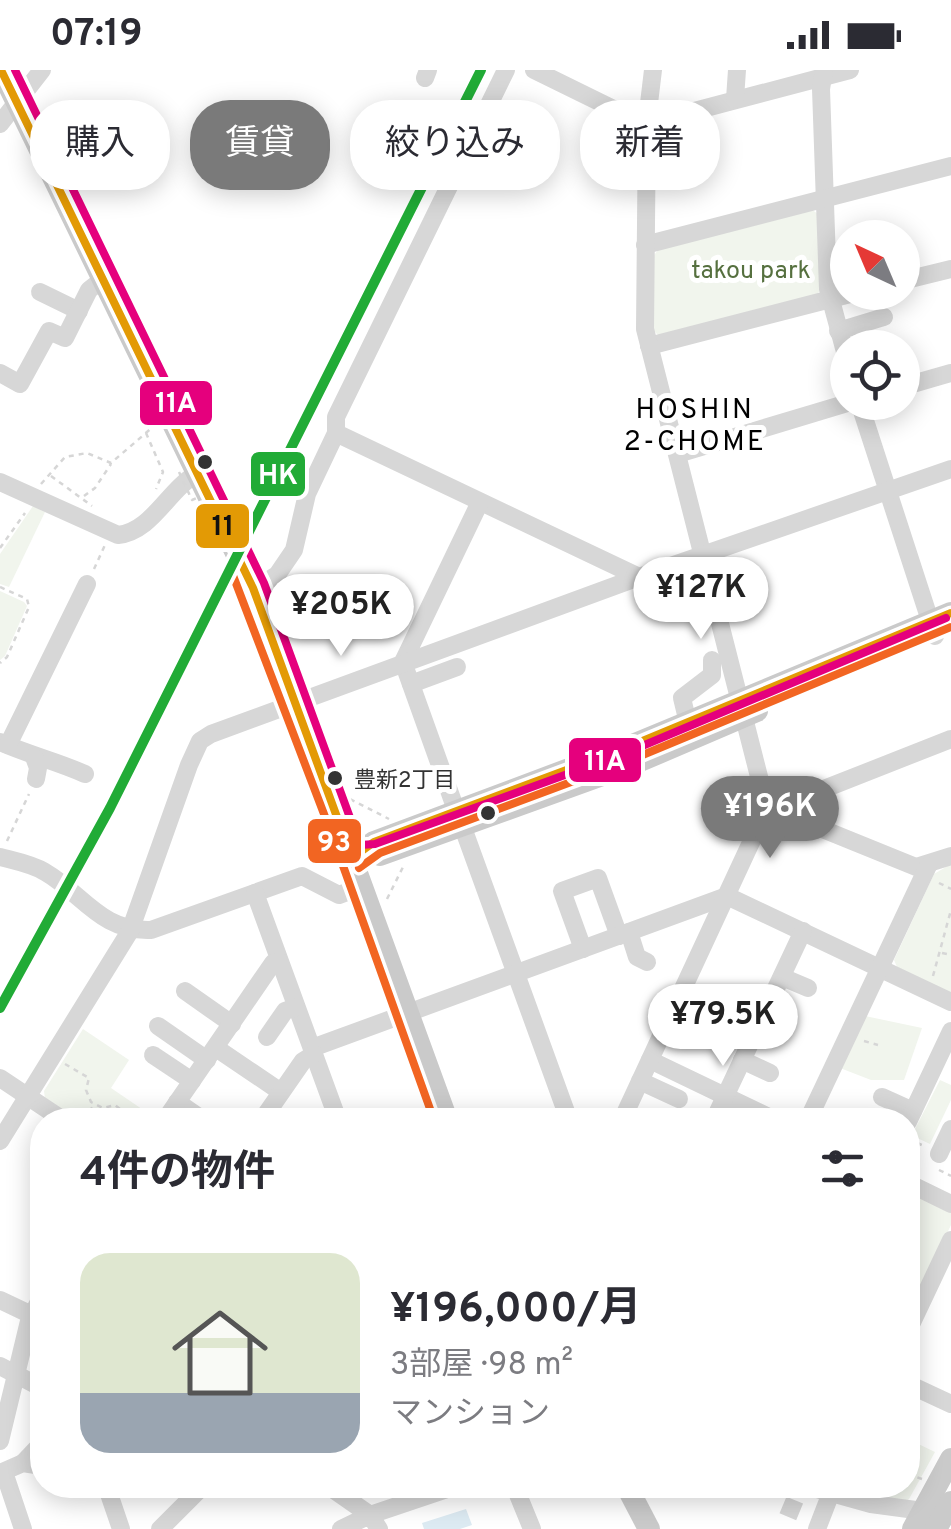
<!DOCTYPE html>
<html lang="ja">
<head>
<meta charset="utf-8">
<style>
	body { margin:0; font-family:Overpass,"Noto Sans JP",sans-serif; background:#f2f2f3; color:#2b2b33; height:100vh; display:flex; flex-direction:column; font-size:38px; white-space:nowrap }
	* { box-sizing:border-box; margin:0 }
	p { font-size:32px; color:#7c7c81 }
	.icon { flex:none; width:55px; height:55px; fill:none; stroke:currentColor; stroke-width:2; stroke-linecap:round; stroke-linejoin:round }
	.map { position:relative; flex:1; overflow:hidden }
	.side { position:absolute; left:30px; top:1038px; width:890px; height:390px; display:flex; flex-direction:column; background:#fff; border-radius:40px; box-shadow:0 5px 25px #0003 }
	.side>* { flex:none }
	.banner { position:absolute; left:30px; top:30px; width:892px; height:90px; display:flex; gap:20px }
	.needle { width:65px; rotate:316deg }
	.controls { position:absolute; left:830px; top:150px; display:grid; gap:20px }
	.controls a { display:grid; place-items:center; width:90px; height:90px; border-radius:50%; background:#fff; box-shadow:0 5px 25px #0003; font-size:50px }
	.price { position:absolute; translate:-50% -85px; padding:0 22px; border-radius:35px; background:#fff; color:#222; font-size:32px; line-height:65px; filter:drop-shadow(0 2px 5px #0008) }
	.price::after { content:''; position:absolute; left:50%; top:60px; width:30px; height:22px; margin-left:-15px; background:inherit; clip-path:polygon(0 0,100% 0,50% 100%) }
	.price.current { background:#7a7a7a; color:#fff }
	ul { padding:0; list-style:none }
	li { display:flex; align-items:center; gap:30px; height:250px; padding:0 50px }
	li span { display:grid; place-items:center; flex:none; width:280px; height:200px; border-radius:30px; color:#555 }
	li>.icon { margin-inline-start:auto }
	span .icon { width:120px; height:120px; fill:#fffc; stroke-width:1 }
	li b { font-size:42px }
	h2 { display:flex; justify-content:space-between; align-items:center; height:120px; padding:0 50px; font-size:42px }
	.pill { padding:0 35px; border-radius:40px; background:#fff; box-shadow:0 5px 25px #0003; font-size:35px; line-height:90px }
	.pill.current { background:#7a7a7a; color:#fff }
	.status { display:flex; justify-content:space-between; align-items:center; height:70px; padding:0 50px; background:#fff; direction:ltr }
	.status svg { height:28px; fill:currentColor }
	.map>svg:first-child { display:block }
</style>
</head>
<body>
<div class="status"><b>07:19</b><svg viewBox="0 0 49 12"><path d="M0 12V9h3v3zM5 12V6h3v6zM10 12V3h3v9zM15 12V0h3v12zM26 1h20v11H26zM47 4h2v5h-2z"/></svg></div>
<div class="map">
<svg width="951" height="1459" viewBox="0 0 951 1459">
	<rect width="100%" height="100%" fill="#fff"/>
	<g fill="#f1f5ed">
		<path d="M 811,139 L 818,144 L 820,221 L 815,226 L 660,267 L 653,260 L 654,185 L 659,179 Z"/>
		<path d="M 33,436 L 45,442 L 9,517 L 0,514 L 0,484 Z"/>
		<path d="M 0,521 L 24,532 L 27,536 L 5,586 L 0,590 Z"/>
		<path d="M 951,794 L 951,923 L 897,897 L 894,890 L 934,804 Z"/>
		<path d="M 865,946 L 922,958 L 904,1010 L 871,1010 L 840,998 Z"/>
		<path d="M 83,959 L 129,990 L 111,1018 L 158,1050 L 76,1050 L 45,1029 L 44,1021 Z"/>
		<path d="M 940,1010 L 951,1015 L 951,1030 L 930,1074 L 913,1066 L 914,1061 Z"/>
		<path d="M 908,1119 L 951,1142 L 951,1155 L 908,1244 Z"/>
		<path d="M 908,1369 L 935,1382 L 909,1429 L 902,1433 L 868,1427 L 871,1415 L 908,1415 Z"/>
	</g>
	<path fill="#ddebf3" d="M 466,1439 L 472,1455 L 460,1459 L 424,1459 L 422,1453 Z"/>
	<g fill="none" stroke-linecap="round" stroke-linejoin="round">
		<path stroke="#d6d6d6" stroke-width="18" stroke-dasharray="18 9" stroke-linecap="butt" d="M 783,1435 L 807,1445"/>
		<g stroke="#d6d6d6" stroke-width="2.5" stroke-dasharray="5 5" stroke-linecap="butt">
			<path d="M 146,363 L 163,402 L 156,419"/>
			<path d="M 51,406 L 92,436"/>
			<path d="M 41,414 L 65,387 L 87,383 L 111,393 L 154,356"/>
			<path d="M 84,426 L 95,418 L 111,394"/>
			<path d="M 0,478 L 25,443"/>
			<path d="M 94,499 L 105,475"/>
			<path d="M 0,517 L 27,529 L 29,537 L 7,587 L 0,593"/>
			<path d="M 350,729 L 389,749"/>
			<path d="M 7,771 L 29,724"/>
			<path d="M 939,813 L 951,819"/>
			<path d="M 387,829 L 404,795"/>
			<path d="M 942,883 L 951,885"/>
			<path d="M 933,906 L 951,840"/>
			<path d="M 864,971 L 878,975"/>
			<path d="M 65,994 L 89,1008 L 86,1020 L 91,1032 L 103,1038 L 115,1035 L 134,1050"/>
			<path d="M 84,1050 L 93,1036"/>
			<path d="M 908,1069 L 924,1076"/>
			<path d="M 939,1100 L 951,1106"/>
			<path d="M 917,1135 L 908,1189 L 909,1194 L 918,1201"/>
			<path d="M 42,1163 L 42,1165"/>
			<path d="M 908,1209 L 913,1198"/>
			<path d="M 908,1404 L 922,1409"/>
		</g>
		<g stroke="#d7d7d7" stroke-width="18">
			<path d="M 534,0 L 638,51 L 683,44 L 850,0"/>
			<path d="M 824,0 L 821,19 L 828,219 L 848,293"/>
			<path d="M 425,8 L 428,0"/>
			<path d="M 735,29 L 737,0"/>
			<path d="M 0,54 L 42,0"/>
			<path d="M 645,175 L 951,96"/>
			<path d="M 902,211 L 951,199"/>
			<path d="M 40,222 L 79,241"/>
			<path d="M 838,261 L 884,247"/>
			<path d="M 649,276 L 858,222"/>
			<path d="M 0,303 L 20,314 L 49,261 L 65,268 L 89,220 L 103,209"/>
			<path d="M 902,317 L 951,303"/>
			<path d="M 859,332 L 935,566"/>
			<path d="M 336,363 L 639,507"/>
			<path d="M 678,384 L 851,332"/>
			<path d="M 0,412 L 118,465 C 153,461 168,419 198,403"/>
			<path d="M 652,503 L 663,535"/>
			<path d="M 261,515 L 277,505 L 294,480 L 307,424 L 336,363 L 336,347 L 506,0"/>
			<path d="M 411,614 L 457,597"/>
			<path d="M 688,653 L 682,628 L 712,605 L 712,590"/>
			<path d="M 0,672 C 29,685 56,691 85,704"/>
			<path d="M 8,675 L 87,514"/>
			<path d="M 34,687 L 38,698 L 36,709"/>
			<path d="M 767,738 L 773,739 L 951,669"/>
			<path d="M 773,739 L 916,797 L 951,786"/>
			<path d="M 456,740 L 403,592 L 480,432"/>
			<path d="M 462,755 L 569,1050"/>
			<path d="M 0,787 C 15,791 32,794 45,802 C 83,824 101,862 151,860 L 302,806 L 339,825 L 363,816"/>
			<path d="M 255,823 L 338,1050"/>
			<path d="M 629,862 L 637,887 L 647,892"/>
			<path d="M 583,879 L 562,821 L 598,808 L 619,866"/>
			<path d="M 782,907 L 808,918"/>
			<path d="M 185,921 L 232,954"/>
			<path d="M 733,948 L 757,959"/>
			<path d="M 158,956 L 207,990"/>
			<path d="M 267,967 L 285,941 L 296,937"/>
			<path d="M 216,978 L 281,1022"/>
			<path d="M 312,978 L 727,826 L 951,932"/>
			<path d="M 153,985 L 192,1011"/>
			<path d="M 650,990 L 775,1050"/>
			<path d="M 742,990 L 770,1003"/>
			<path d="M 0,1008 L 63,1050"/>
			<path d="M 640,1011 L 679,1029"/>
			<path d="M 882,1027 L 913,1041"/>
			<path d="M 177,1032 L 203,1050"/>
			<path d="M 165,1050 L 273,893 L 279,891"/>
			<path d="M 262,1050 L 303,991 L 314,984"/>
			<path d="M 622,1050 L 767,738 L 645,259 L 647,50 L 653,0"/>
			<path d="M 714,1050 L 803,861"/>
			<path d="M 808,1050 L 928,796"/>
			<path d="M 908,1052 L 951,961"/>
			<path d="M 0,1071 L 130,861 L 189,695 L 200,671 L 211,664 L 639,507 L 951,399"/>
			<path d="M 939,1084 L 951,1059"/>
			<path d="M 908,1113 L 951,1134"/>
			<path d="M 0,1230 L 40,1249"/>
			<path d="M 908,1261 L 951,1170"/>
			<path d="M 0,1296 L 42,1318"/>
			<path d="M 908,1314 L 951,1334"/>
			<path d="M 0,1371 L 29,1251 L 42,1226"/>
			<path d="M 23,1393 L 42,1373"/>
			<path d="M 4,1402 L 23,1459"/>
			<path d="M 0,1403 L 23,1393 L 42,1396"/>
			<path d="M 106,1415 L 121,1459"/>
			<path d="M 327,1415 L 370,1445 L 459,1415"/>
			<path d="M 514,1415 L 532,1459"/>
			<path d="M 803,1415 L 871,1434 L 923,1441 L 933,1445"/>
			<path d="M 160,1459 L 204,1415"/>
			<path d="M 341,1459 L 370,1445 L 379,1459"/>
			<path d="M 817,1459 L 834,1415"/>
		</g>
		<g stroke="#cacaca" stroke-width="22">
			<path d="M 1,0 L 253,518 L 447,1050"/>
			<path d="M 380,785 L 633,694 L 757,641"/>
			<path d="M 352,788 L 374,772 L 628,677 L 951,543"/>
			<path d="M 626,1415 L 649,1459"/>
			<path d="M 913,1459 L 951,1389"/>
			<path d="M 936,1459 L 951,1432"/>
		</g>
		<path stroke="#d6d6d6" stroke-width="2.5" stroke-dasharray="5 5" stroke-linecap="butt" d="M 179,402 L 192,430 L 224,417"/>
		<g stroke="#fff" stroke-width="15">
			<g id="bus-1">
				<path d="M 1,0 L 253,518 L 352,788"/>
				<path d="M 352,788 L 374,772 L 628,677 L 951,543"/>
			</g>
		</g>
		<g stroke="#fff" stroke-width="15">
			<g id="bus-2">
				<path d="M 229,495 L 332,765 L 434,1050"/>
				<path d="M 359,798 L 380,783 L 633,689 L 951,557"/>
			</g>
		</g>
		<g stroke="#fff" stroke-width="15">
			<path id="bus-3" d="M 15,0 L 264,513 L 360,775 L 375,774 L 628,682 L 946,548"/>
		</g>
		<use href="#bus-1" stroke="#e39a05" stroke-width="8"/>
		<use href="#bus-2" stroke="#f26522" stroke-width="8"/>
		<use href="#bus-3" stroke="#e5007d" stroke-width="8"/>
		<g stroke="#fff" stroke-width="18">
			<path id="rail-1" d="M 0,938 L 110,738 L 481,0"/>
		</g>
		<use href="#rail-1" stroke="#21ab36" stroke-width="10"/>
	</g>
	<g fill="#333" stroke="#fff" stroke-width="4">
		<circle cx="205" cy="392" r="9"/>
		<circle cx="335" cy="708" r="9"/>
		<circle cx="488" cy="743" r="9"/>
	</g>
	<g text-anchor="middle" stroke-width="10" stroke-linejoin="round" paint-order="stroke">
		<g font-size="22" fill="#333" stroke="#fff" text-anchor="start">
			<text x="354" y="717">豊新2丁目</text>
		</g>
		<g font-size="25" fill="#56703f" stroke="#fff">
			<text x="751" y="208">takou park</text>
		</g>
		<g font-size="28" letter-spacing="2.5" fill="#000" stroke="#fff">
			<text x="695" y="348">HOSHIN<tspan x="695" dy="32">2-CHOME</tspan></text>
		</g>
	</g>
	<g stroke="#fff" stroke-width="4">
		<rect x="138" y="309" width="76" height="48" rx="10" fill="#e5007d"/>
		<rect x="249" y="380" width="58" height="48" rx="10" fill="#21ab36"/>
		<rect x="194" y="432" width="57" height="48" rx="10" fill="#e39a05"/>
		<rect x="567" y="666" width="76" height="48" rx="10" fill="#e5007d"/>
		<rect x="306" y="747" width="57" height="48" rx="10" fill="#f26522"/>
	</g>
	<g font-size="28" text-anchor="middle" font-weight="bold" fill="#fff">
		<text x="176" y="342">11A</text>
		<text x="278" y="414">HK</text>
		<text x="605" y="700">11A</text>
		<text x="334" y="781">93</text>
	</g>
	<g font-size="28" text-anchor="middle" font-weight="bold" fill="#111">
		<text x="223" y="465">11</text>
	</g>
</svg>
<div class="controls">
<a><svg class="needle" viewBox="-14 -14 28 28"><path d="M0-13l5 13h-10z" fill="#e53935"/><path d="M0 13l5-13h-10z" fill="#7c7c81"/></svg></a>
<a><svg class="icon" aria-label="locate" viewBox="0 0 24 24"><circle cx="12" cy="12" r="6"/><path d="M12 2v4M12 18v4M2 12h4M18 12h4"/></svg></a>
</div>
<b class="price" style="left:701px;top:572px">¥127K</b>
<b class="price" style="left:341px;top:589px">¥205K</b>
<b class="price current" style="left:770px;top:791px">¥196K</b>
<b class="price" style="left:723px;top:999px">¥79.5K</b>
<div class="banner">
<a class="pill">購入</a>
<a class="pill current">賃貸</a>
<a class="pill">絞り込み</a>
<a class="pill">新着</a>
</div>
<section class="side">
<h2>4件の物件<svg class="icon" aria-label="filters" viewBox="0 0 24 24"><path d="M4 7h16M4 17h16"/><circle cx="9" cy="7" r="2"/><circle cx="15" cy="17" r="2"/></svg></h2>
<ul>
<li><span style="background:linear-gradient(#dfe7d0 70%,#9aa5b1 0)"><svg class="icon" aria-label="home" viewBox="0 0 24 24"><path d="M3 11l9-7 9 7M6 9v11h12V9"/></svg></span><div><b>¥196,000/月</b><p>3部屋 · 98 m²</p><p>マンション</p></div></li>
</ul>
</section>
</div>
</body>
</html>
